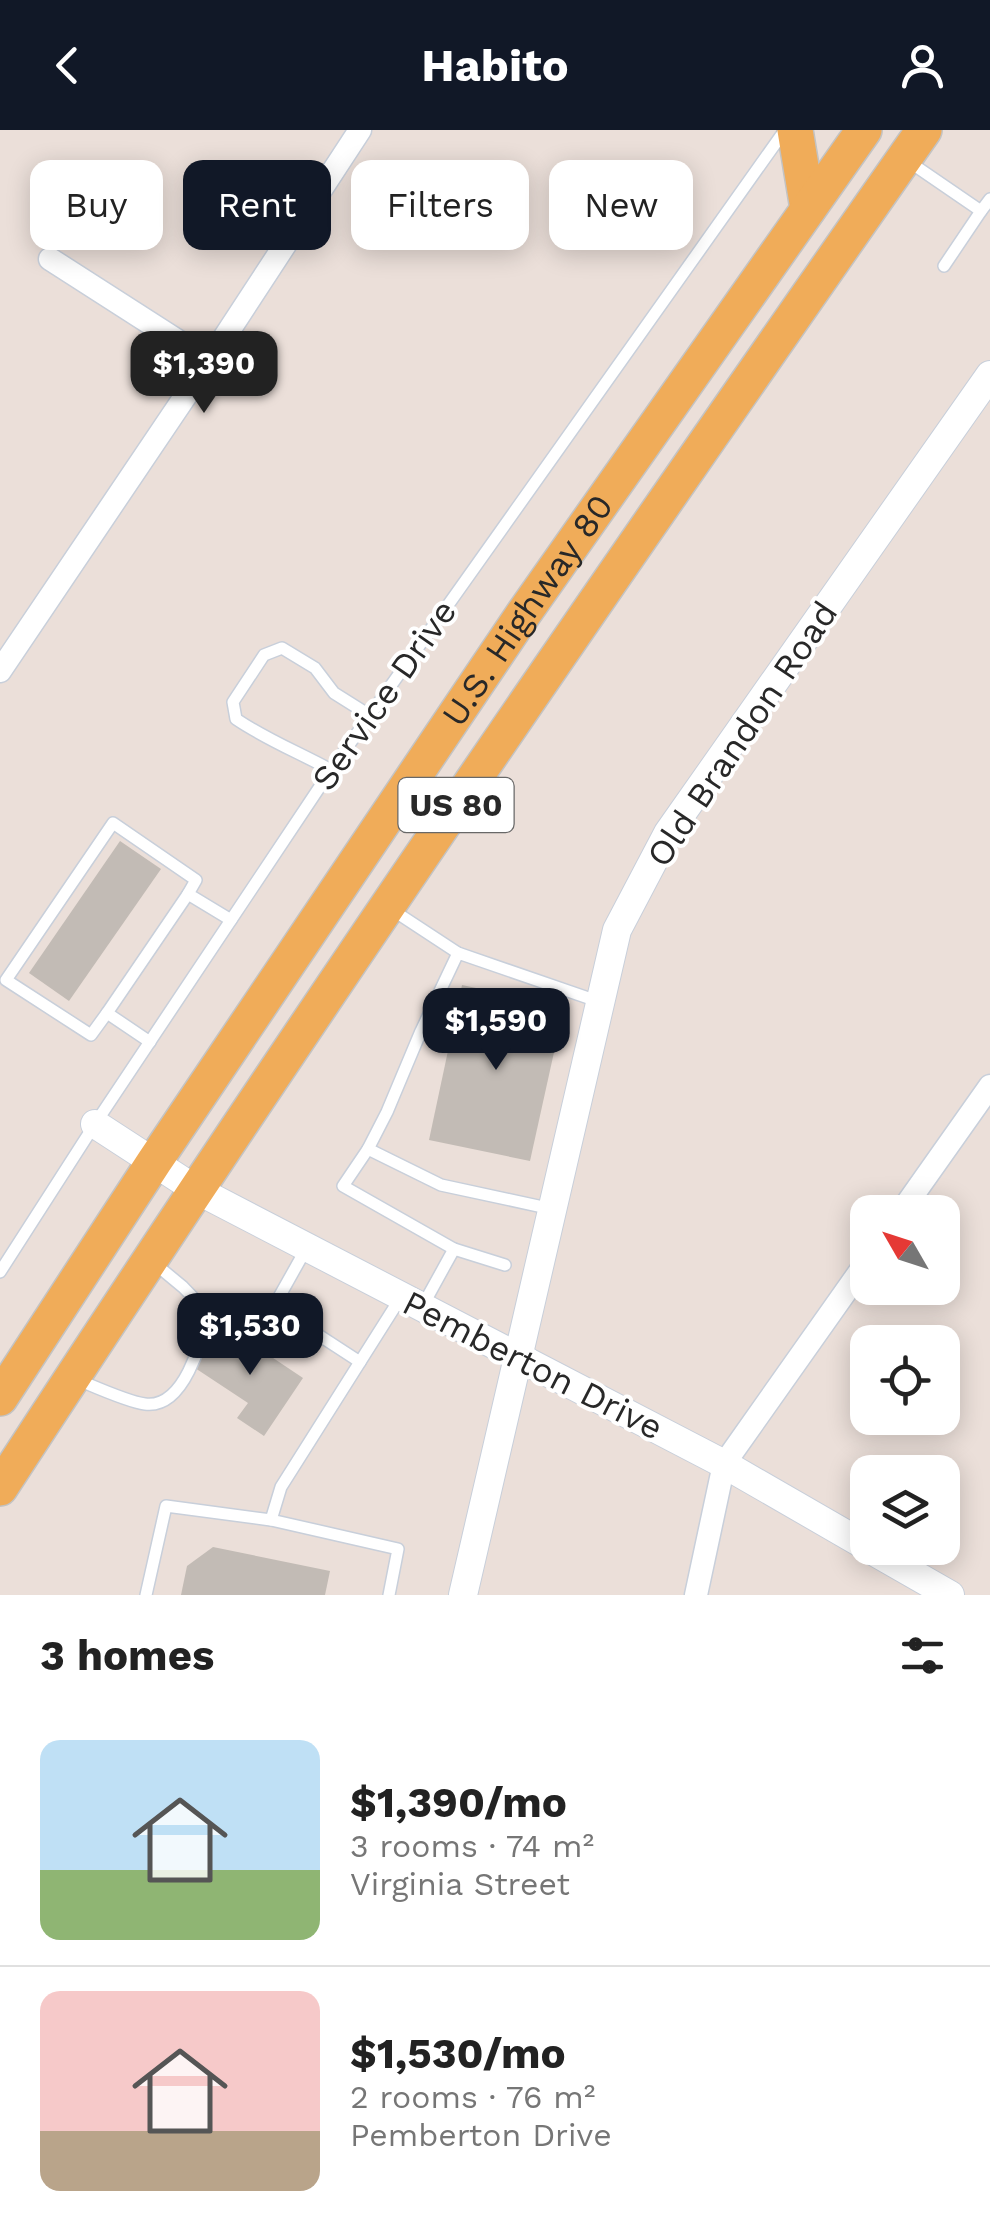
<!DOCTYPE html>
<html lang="en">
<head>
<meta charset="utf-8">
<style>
	body { margin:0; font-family:"Work Sans",sans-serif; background:#f2f2f2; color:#222; height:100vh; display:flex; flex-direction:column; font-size:38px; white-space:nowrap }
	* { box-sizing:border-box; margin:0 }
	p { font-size:32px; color:#767676 }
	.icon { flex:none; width:55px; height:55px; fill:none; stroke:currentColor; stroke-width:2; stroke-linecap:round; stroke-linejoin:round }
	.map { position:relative; height:1465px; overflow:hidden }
	.side { display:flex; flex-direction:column; background:#fff; flex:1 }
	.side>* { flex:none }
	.guide { position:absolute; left:30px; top:30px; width:930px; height:90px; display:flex; gap:20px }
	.needle { width:65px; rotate:309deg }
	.fabs { position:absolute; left:850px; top:1065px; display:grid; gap:20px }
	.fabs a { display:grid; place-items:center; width:110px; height:110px; border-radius:20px; background:#fff; box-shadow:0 5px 25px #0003; font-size:50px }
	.price { position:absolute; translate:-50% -85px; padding:0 22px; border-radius:20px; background:#111827; color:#fff; font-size:32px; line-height:65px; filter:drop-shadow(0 2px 5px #0008) }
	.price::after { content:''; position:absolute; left:50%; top:60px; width:30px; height:22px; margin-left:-15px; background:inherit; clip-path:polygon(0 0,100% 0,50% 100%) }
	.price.current { background:#222; color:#fff }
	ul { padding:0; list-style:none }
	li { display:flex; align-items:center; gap:30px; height:250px; padding:0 40px }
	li+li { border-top:2px solid #e0e0e0 }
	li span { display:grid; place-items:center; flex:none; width:280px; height:200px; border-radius:20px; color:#555 }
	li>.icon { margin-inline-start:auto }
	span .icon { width:120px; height:120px; fill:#fffc; stroke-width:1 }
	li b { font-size:42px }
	h2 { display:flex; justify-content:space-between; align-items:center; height:120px; padding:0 40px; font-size:42px }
	.pill { padding:0 35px; border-radius:20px; background:#fff; box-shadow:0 5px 25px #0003; font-size:35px; line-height:90px }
	.pill.current { background:#111827; color:#fff }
	header { display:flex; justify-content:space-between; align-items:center; height:130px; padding:0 40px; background:#111827; color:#fff; font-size:45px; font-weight:700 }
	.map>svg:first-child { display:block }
</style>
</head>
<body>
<header><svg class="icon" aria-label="back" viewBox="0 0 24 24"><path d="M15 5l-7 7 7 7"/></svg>Habito<svg class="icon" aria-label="person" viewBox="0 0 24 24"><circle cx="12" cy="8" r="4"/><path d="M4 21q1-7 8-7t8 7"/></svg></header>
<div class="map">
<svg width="990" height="1465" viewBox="0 0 990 1465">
	<rect width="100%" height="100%" fill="#ebdfd9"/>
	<g fill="#c2bbb5">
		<path d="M 120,711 L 161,739 L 69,871 L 29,843 Z"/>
		<path d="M 462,855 L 564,877 L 530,1031 L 429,1010 Z"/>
		<path d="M 224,1195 L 303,1248 L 264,1306 L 237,1288 L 248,1273 L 195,1238 Z"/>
		<path d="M 213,1417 L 330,1441 L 325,1465 L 181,1465 L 187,1436 Z"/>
	</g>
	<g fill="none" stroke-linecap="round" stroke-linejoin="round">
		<g stroke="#c8cfda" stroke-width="14">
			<g id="service">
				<path d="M 908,31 L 981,81 L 990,69"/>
				<path d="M 944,136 L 981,81"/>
				<path d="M 331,640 C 298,622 267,610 236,589 L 233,572 L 264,525 L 282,518 L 315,538 L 334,563 L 369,585"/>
				<path d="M 391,779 L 458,823 L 600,872"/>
				<path d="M 458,823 L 421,901 L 387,982 L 368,1019 L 343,1056 L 454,1119 L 505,1135"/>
				<path d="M 107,883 L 188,764"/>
				<path d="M 150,912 L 107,883 L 91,905 L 6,850 L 113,693 L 196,750 L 188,764 L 231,790"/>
				<path d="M 368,1019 L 441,1055 L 552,1079"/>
				<path d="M 0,1142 L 95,994 L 331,640 L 785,0"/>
				<path d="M 274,1176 L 306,1119"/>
				<path d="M 422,1177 L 454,1119"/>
				<path d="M 207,1182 L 274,1176 L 360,1232"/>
				<path d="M 76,1249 C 93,1256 128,1272 145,1274 C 184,1279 202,1212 207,1182 L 183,1157 L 154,1133"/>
				<path d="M 271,1390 L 398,1419 L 389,1465"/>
				<path d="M 146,1465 L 166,1376 L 271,1390 L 281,1357 L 401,1167"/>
			</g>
		</g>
		<g stroke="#c8cfda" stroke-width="25">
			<g id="minor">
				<path d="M 50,129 L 209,231"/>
				<path d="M 0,541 L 209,231 L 360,0"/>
				<path d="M 901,1082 L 990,956"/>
				<path d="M 696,1465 L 724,1334 L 868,1130"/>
			</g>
		</g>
		<g stroke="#c8cfda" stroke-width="30">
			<g id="tertiary">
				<path d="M 95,994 L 195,1059 L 724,1334 L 868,1417"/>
				<path d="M 868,1418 L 950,1465"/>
				<path d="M 463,1465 L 617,800 L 668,703 L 990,245"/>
			</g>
		</g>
		<g stroke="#c3c3c3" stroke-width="38">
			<g id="primary">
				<path d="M 795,0 L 808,79"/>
				<path id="s1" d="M 0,1268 L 154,1032 L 524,483 L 864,0"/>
				<path d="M 0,1358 C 299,899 610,448 924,0"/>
			</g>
		</g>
		<use href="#service" stroke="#fff" stroke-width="11"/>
		<use href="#minor" stroke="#fff" stroke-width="22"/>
		<use href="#tertiary" stroke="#fff" stroke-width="28"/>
		<use href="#primary" stroke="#f0ac59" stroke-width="35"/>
	</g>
	<g text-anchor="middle" stroke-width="8" stroke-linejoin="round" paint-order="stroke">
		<rect fill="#fff" stroke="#686868" stroke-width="2.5" x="398.5" y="648" width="115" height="54" rx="8"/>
		<g font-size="32" font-weight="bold" fill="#282828">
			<text x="456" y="686">US 80</text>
		</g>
		<g font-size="35" fill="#282828" stroke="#fff">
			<text dy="12" stroke="none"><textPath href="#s1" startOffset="948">U.S. Highway 80</textPath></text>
			<text transform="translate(384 565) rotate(-55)" y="12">Service Drive</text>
			<text transform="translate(742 604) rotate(-56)" y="12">Old Brandon Road</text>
			<text transform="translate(533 1235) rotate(27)" y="12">Pemberton Drive</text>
		</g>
	</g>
</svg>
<div class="fabs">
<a><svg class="needle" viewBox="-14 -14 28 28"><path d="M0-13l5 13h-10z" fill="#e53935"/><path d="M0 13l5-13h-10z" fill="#767676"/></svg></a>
<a><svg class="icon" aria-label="locate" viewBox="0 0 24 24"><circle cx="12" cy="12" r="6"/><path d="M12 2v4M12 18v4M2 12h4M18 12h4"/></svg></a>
<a><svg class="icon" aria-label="layers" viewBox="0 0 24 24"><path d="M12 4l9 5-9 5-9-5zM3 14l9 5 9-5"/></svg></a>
</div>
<b class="price current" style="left:204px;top:286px">$1,390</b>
<b class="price" style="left:496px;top:943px">$1,590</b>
<b class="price" style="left:250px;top:1248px">$1,530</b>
<div class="guide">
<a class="pill">Buy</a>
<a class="pill current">Rent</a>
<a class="pill">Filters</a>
<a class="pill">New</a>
</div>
</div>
<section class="side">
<h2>3 homes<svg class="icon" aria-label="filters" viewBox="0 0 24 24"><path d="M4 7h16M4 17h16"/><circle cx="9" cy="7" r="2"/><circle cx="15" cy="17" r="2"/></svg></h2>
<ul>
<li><span style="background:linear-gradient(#bfe0f5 65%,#8fb573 0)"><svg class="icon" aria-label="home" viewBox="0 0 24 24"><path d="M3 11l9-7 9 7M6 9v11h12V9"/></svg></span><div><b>$1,390/mo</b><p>3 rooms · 74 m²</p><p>Virginia Street</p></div></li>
<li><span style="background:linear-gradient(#f6c9c9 70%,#b9a48a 0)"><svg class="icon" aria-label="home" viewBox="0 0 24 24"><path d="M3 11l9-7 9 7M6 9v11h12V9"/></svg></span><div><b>$1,530/mo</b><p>2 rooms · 76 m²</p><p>Pemberton Drive</p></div></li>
</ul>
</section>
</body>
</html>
